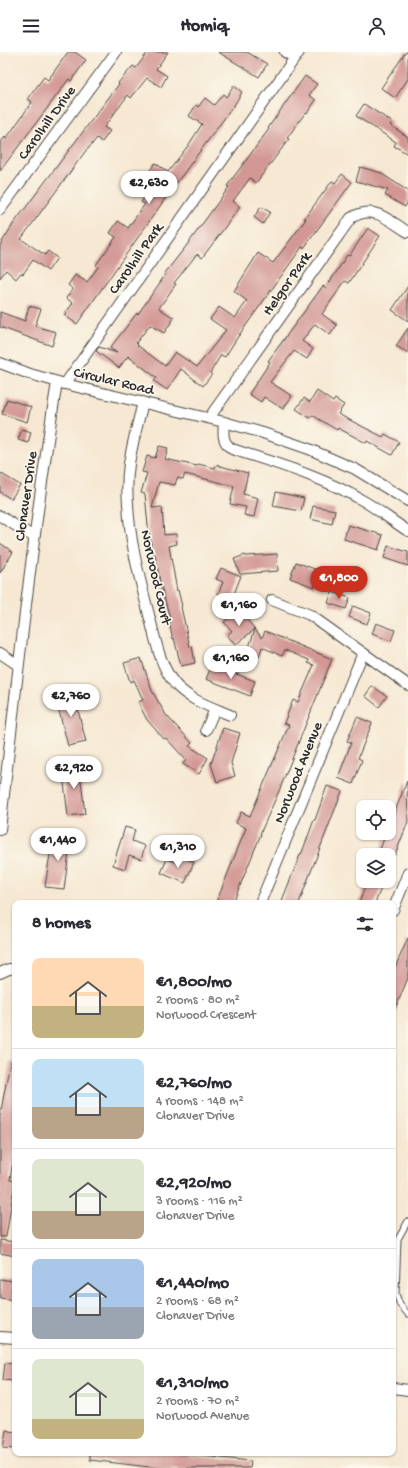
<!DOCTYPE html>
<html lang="en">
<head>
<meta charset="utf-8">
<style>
	body { margin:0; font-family:"Gochi Hand",sans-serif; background:#f7f7f7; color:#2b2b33; height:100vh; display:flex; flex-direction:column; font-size:15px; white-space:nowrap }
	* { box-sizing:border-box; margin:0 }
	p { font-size:13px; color:#7c7c81 }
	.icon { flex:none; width:22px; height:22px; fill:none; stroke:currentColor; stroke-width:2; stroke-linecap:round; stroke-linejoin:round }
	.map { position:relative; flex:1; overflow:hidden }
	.drawer { position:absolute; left:12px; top:848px; width:384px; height:556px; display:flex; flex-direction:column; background:#fff; border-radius:8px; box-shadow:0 1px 3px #0004 }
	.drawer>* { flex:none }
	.buttons { position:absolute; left:356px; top:748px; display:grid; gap:8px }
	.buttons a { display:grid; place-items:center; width:40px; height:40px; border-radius:8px; background:#fff; box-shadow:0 1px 3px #0004; font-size:20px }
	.price { position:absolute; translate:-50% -34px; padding:0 9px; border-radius:14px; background:#fff; color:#222; font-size:13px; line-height:26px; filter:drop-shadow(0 1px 2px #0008) }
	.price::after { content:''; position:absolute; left:50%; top:24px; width:12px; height:9px; margin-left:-6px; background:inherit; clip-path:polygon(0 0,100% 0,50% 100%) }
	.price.current { background:#c8321e; color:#fff }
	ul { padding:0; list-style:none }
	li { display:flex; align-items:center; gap:12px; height:100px; padding:0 20px }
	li+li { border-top:1px solid #e1e1e2 }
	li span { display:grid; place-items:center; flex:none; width:112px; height:80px; border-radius:8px; color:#555 }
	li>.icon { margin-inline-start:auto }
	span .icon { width:48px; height:48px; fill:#fffc; stroke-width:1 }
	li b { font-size:17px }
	h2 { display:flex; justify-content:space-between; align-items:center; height:48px; padding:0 20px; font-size:17px }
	header { display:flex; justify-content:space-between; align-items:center; height:52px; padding:0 20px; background:#fff; font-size:18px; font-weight:700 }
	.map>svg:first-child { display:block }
</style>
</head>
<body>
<header><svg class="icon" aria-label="menu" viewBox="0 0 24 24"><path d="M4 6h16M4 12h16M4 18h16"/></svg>Homiq<svg class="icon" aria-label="person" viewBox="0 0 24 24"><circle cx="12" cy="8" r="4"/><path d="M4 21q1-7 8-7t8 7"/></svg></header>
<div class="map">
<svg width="408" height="1416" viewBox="0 0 408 1416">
	<rect width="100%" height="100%" fill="#fbf7ec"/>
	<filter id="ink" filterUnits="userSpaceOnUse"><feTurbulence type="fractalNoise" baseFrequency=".025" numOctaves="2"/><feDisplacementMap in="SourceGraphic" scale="8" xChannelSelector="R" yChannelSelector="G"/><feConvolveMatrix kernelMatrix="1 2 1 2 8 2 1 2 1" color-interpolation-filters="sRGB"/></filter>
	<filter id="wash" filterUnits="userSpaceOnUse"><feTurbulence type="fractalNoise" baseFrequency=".012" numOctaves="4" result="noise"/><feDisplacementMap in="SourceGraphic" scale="16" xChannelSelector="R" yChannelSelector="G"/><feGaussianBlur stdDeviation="0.9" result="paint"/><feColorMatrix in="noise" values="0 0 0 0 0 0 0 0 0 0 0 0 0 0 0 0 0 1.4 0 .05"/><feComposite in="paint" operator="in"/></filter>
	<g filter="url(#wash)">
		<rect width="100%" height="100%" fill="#f6e8d2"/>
		<g id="blocks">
			<g fill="#d39894">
				<path d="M 68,0 L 75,0 L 86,8 L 71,29 L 69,27 L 0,119 L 0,91 L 5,85 L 6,87 L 32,50 L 28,47 L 35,37 L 44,25 L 48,28 Z"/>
				<path d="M 148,0 L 168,0 L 156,17 L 167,24 L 161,35 L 147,26 L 131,46 L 128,43 L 104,75 L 110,79 L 102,90 L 97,86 L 88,97 L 87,97 L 21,187 L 45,203 L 48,199 L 57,206 L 48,219 L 33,208 L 23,222 L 21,221 L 16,227 L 6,218 L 0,226 L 0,193 L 14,171 L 119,32 L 118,31 L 133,14 L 136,16 Z"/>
				<path d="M 218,0 L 247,0 L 267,12 L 259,25 Z"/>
				<path d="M 406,0 L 408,0 L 408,27 L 395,46 L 381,36 Z"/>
				<path d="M 305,24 L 317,32 L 309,43 L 316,48 L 307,61 L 306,60 L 287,86 L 289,87 L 256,131 L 250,126 L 233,149 L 240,155 L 202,206 L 197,202 L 174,231 L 176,232 L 159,256 L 174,266 L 164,281 L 150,273 L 136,291 L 138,292 L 137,293 L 165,314 L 175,300 L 197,315 L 226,278 L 210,267 L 219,255 L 235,266 L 247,249 L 234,239 L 258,201 L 273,211 L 306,167 L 304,167 L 332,129 L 335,131 L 342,122 L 352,130 L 304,196 L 302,195 L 237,286 L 225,305 L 221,303 L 210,321 L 212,322 L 203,334 L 181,317 L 167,338 L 154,329 L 157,326 L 128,304 L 119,316 L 96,299 L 99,295 L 117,301 L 110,296 L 137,261 L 138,262 L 166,222 L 165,221 L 187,193 L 216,153 L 229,135 L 227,134 L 269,77 L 268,76 Z"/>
				<path d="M 234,34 L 242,40 L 235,52 L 172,137 L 77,272 L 64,263 L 73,251 L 66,246 L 73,237 L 68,233 L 75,223 L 87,230 L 98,215 L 96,213 L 116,185 L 110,181 L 118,169 L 128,176 L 145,152 L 141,150 L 155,131 L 146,124 L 155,111 L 168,120 L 190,91 L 202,72 L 189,64 L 196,53 L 198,55 L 205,46 L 214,53 L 223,42 L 226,45 Z"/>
				<path d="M 364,52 L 392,70 L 390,73 L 408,85 L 408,102 L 394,94 L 396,90 L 356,64 Z"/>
				<path d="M 360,115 L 382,121 L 382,122 L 408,139 L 408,149 L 405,155 L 385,143 L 388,138 L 356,129 Z"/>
				<path d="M 261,155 L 270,160 L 263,172 L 254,165 Z"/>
				<path d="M 368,176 L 380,184 L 349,231 L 345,229 L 322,262 L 337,273 L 330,283 L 315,272 L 302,289 L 313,297 L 307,307 L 294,299 L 270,330 L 292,344 L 283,357 L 264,345 L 261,350 L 249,342 L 270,310 L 268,309 L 323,234 L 326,236 L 347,203 L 349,204 Z"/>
				<path d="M 408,234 L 408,269 L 392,258 Z"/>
				<path d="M 29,254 L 41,257 L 35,274 L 56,280 L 52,294 L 0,275 L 0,260 L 25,269 Z"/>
				<path d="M 408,276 L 408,301 L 396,294 Z"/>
				<path d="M 317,339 L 333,350 L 335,347 L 344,353 L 338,362 L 383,385 L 385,382 L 399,390 L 392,403 L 367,389 L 366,391 L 338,376 L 337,378 L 312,363 L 310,366 L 296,357 L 304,346 L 310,350 Z"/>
				<path d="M 7,347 L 31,355 L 27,370 L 2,362 Z"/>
				<path d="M 22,377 L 31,380 L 28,391 L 18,388 Z"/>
				<path d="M 159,394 L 168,396 L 165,407 L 197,414 L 198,412 L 215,416 L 216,413 L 248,421 L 243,442 L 258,446 L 254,465 L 244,463 L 246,455 L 230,452 L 234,434 L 185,422 L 183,427 L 177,426 L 175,433 L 159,430 L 152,456 L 162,455 L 164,483 L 176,482 L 177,492 L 169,494 L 177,539 L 178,538 L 182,554 L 181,555 L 190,595 L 192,594 L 195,611 L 181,614 L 174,586 L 173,587 L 169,570 L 171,570 L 160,530 L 155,502 L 153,502 L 148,474 L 145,442 L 141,441 L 147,421 L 142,420 L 147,404 L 155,406 Z"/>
				<path d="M 0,421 L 20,433 L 11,447 L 0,440 Z"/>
				<path d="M 276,440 L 304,446 L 301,459 L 273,454 Z"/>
				<path d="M 313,454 L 335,458 L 332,472 L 310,467 Z"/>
				<path d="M 348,473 L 383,483 L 378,498 L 344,487 Z"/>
				<path d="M 0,491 L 13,500 L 0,521 Z"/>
				<path d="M 388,494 L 408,500 L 408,514 L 384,506 Z"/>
				<path d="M 277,502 L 278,519 L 240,522 L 234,507 L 245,503 L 246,504 Z"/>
				<path d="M 296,510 L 320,519 L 314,535 L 290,526 Z"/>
				<path d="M 221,516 L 241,524 L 232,547 L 218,542 L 223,530 L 216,527 Z"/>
				<path d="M 332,540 L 350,546 L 346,557 L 328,551 Z"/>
				<path d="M 353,554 L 371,561 L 367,572 L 349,565 Z"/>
				<path d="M 239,558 L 255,577 L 235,593 L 227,583 L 232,579 L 224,570 Z"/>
				<path d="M 376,571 L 395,578 L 391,589 L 372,582 Z"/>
				<path d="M 255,577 L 262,586 L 265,579 L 332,607 L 279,739 L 260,782 L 261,782 L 233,851 L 216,851 L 246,776 L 236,771 L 241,760 L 250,764 L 289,673 L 284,671 L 293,648 L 298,650 L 314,613 L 308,611 L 309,608 L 285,598 L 282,604 L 262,595 L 259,605 L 247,601 Z"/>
				<path d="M 141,606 L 152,639 L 166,663 L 192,691 L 189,694 L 208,706 L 199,722 L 183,712 L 186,708 L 166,686 L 164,687 L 147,668 L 138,650 L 143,648 L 134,628 L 130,630 L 124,611 Z"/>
				<path d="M 212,613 L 255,629 L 250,644 L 206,627 Z"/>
				<path d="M 372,634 L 387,644 L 379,655 L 365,644 Z"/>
				<path d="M 73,638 L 86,690 L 68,694 L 55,643 Z"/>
				<path d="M 357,665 L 372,671 L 358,706 L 362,708 L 353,732 L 338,726 L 351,691 L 347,689 Z"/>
				<path d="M 223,676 L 240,681 L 231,711 L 235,724 L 217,730 L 211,712 Z"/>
				<path d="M 79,712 L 85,762 L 68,764 L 62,714 Z"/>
				<path d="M 407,729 L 408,770 L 395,803 L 378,803 L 386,781 L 389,781 L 389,774 Z"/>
				<path d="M 327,734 L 342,739 L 305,835 L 299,851 L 281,851 L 300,803 L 301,803 L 314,768 L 315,768 Z"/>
				<path d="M 125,775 L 135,778 L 132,789 L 145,794 L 141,807 L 129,803 L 125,817 L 113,813 Z"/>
				<path d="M 53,782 L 71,785 L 64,837 L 45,835 Z"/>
				<path d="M 182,805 L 194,810 L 185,831 L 161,821 L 167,807 L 179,811 Z"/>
				<path d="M 367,829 L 384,829 L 375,851 L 359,851 Z"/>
				<path d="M 408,886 L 408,926 L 393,962 L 393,920 Z"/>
				<path d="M 10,1010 L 15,1010 L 15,1095 L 10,1128 L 15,1129 L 6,1185 L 0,1185 L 0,1064 Z"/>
				<path d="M 0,1188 L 15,1190 L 15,1204 L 0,1201 Z"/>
				<path d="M 0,1227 L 13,1229 L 12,1238 L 15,1238 L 15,1248 L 0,1246 Z"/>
				<path d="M 5,1311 L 15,1312 L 15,1329 L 3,1328 Z"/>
				<path d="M 6,1378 L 15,1380 L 15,1397 L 3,1396 Z"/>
				<path d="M 90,1401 L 172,1401 L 251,1409 L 250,1416 L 158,1416 L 90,1408 Z"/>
			</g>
		</g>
	</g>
	<g filter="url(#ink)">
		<use href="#blocks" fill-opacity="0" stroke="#494744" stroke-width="1"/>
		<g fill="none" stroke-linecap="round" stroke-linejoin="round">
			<g stroke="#494744" stroke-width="7">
				<path id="service" d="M 408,1169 L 398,1187 L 396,1242 L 400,1253 L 408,1262"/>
			</g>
			<g stroke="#494744" stroke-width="12">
				<g id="minor">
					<path d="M 285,0 L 295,6"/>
					<path d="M 0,158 L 116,0"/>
					<path d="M 0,311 L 30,322 L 65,332 L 224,370 L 263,381 L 309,397 L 355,417 L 408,449"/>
					<path d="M 65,332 L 299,0"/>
					<path d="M 143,350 C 138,371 132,392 129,412 C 127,425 127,439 128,452 C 130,493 140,527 150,567 C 156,589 160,614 175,632 C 189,648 211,655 230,663"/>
					<path d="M 209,366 L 351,166 C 374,152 388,168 408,180"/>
					<path d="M 224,370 C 223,382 222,390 232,397 C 278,412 326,426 367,451 C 381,460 394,470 408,479"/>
					<path d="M 0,464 L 34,485"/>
					<path d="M 272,548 L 310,563 L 408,633"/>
					<path d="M 0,601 L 18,613"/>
					<path d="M 206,678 L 215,657"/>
					<path d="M 0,778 C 17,628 33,479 57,330"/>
					<path d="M 260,851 L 363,601"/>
					<path d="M 393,858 L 408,821"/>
					<path d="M 0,921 L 9,917 L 15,917"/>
					<path d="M 0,1285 L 15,1286"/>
					<path d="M 393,1336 L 408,1338"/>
				</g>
			</g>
			<use href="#service" stroke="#fff" stroke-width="5"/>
			<use href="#minor" stroke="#fff" stroke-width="10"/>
		</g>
	</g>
	<g text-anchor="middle" stroke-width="3.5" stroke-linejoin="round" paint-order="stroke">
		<g font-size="15" fill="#2b2b2b" stroke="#fbf7ec">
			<text transform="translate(46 70) rotate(-54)" y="5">Carolhill Drive</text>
			<text transform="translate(135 206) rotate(-55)" y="5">Carolhill Park</text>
			<text transform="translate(286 231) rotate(-55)" y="5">Helgor Park</text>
			<text transform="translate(114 328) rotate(13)" y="5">Circular Road</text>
			<text transform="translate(25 444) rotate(-82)" y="5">Clonaver Drive</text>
			<text transform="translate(157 525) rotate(77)" y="5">Norwood Court</text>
			<text transform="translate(297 720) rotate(-68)" y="5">Norwood Avenue</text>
		</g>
	</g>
</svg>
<div class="buttons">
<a><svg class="icon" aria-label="locate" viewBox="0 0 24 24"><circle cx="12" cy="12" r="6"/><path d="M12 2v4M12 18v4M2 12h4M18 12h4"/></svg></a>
<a><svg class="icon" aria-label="layers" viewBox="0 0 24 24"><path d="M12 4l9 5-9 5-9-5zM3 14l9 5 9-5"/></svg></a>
</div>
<b class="price" style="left:149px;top:153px">€2,630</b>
<b class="price current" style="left:339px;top:548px">€1,800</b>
<b class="price" style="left:239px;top:575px">€1,160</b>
<b class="price" style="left:231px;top:628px">€1,160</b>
<b class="price" style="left:71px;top:666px">€2,760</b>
<b class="price" style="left:74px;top:738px">€2,920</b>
<b class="price" style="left:58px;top:810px">€1,440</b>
<b class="price" style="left:178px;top:817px">€1,310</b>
<section class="drawer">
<h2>8 homes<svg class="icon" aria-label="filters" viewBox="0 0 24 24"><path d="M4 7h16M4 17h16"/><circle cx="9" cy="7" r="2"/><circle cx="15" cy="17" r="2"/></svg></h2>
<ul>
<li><span style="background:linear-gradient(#ffd9b3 60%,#c2b280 0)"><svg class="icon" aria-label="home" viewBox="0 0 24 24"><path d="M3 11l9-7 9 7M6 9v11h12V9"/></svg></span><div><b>€1,800/mo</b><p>2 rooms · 80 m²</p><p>Norwood Crescent</p></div></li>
<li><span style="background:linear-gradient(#bfe0f5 60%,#b9a48a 0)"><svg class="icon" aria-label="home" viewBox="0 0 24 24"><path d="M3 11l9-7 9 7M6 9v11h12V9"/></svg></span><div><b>€2,760/mo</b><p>4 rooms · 148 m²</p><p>Clonaver Drive</p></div></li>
<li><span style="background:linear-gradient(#dfe7d0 65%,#b9a48a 0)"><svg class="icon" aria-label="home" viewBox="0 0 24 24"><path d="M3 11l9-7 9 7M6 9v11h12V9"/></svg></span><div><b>€2,920/mo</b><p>3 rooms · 116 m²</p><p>Clonaver Drive</p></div></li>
<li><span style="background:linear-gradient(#a9c7e8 60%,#9aa5b1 0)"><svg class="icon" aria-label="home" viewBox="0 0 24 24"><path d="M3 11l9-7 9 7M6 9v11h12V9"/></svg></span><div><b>€1,440/mo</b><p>2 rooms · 68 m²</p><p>Clonaver Drive</p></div></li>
<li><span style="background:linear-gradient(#dfe7d0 75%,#c2b280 0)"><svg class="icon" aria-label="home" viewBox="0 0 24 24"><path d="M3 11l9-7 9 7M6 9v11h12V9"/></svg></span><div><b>€1,310/mo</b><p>2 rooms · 70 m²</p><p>Norwood Avenue</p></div></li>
</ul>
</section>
</div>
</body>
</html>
